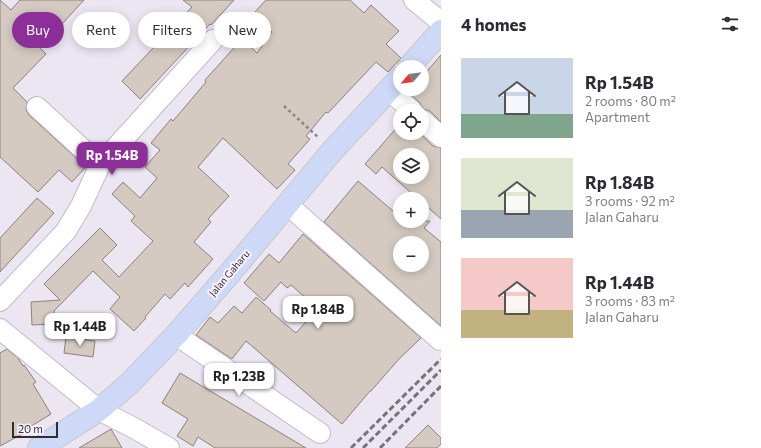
<!DOCTYPE html>
<html lang="en">
<head>
<meta charset="utf-8">
<style>
	body { margin:0; font-family:Commissioner,sans-serif; background:#f2f2f3; color:#2b2b33; height:100vh; display:flex; flex-direction:column; font-size:15px; white-space:nowrap }
	* { box-sizing:border-box; margin:0 }
	p { font-size:13px; color:#7c7c81 }
	.icon { flex:none; width:22px; height:22px; fill:none; stroke:currentColor; stroke-width:2; stroke-linecap:round; stroke-linejoin:round }
	.map { position:relative; flex:1; overflow:hidden }
	.sheet { display:flex; flex-direction:column; background:#fff; width:320px }
	.sheet>* { flex:none }
	.guide { position:absolute; left:12px; top:12px; width:369px; height:36px; display:flex; gap:8px }
	.needle { width:26px; rotate:241deg }
	.controls { position:absolute; left:393px; top:60px; display:grid; gap:8px }
	.controls a { display:grid; place-items:center; width:36px; height:36px; border-radius:50%; background:#fff; box-shadow:0 2px 10px #0003; font-size:20px }
	.scale { position:absolute; left:12px; bottom:10px; width:46px; box-sizing:border-box; padding-left:4px; border:2px solid #302e32; border-top:0; font-size:11px; line-height:14px; white-space:nowrap; color:#302e32; -webkit-text-stroke:3px #faf3ff; paint-order:stroke }
	.price { position:absolute; translate:-50% -34px; padding:0 9px; border-radius:8px; background:#fff; color:#222; font-size:13px; line-height:26px; filter:drop-shadow(0 1px 2px #0008) }
	.price::after { content:''; position:absolute; left:50%; top:24px; width:12px; height:9px; margin-left:-6px; background:inherit; clip-path:polygon(0 0,100% 0,50% 100%) }
	.price.on { background:#8d2f99; color:#fff }
	ul { padding:0; list-style:none }
	li { display:flex; align-items:center; gap:12px; height:100px; padding:0 20px }
	li span { display:grid; place-items:center; flex:none; width:112px; height:80px; border-radius:0px; color:#555 }
	li>.icon { margin-inline-start:auto }
	span .icon { width:48px; height:48px; fill:#fffc; stroke-width:1 }
	li b { font-size:17px }
	h2 { display:flex; justify-content:space-between; align-items:center; height:48px; padding:0 20px; font-size:17px }
	.tag { padding:0 14px; border-radius:18px; background:#fff; box-shadow:0 2px 10px #0003; font-size:14px; line-height:36px }
	.tag.on { background:#8d2f99; color:#fff }
	main { display:flex; flex:1; min-height:0 }
	.map>svg:first-child { display:block }
</style>
</head>
<body>
<main>
<div class="map">
<svg width="441" height="448" viewBox="0 0 441 448">
	<rect width="100%" height="100%" fill="#ece6f2"/>
	<g fill="#d4cac1" stroke="#8c827a" fill-rule="evenodd">
		<path d="M 0,0 L 11,10 L 20,0 L 84,0 L 40,48 L 46,54 L 13,88 L 27,102 L 26,110 L 29,115 L 86,167 L 72,182 L 59,170 L 38,192 L 0,157 Z"/>
		<path d="M 183,0 L 234,0 L 211,25 L 210,24 L 140,99 L 122,81 L 192,7 Z"/>
		<path d="M 266,0 L 350,0 L 364,13 L 371,5 L 399,31 L 386,44 L 401,58 L 388,72 L 376,62 L 328,113 L 326,112 L 306,136 L 310,139 L 288,164 L 295,170 L 277,189 L 223,138 L 198,167 L 229,196 L 208,219 L 211,222 L 194,242 L 213,259 L 188,287 L 185,283 L 170,299 L 165,294 L 145,317 L 146,318 L 134,331 L 110,309 L 120,297 L 93,271 L 54,311 L 55,324 L 32,325 L 31,302 L 60,300 L 44,284 L 100,228 L 117,245 L 102,260 L 119,277 L 153,241 L 131,221 L 135,216 L 112,194 L 123,182 L 140,198 L 157,178 L 145,167 L 160,150 L 151,143 L 171,119 L 173,121 L 206,82 L 205,80 L 242,39 L 257,53 L 272,32 L 253,14 Z"/>
		<path d="M 441,55 L 441,122 L 430,111 L 423,109 L 420,103 L 409,93 L 412,89 L 422,89 L 422,77 Z"/>
		<path d="M 400,124 L 400,133 L 419,133 L 433,146 L 441,148 L 441,219 L 422,202 L 422,199 L 418,199 L 382,167 L 376,174 L 365,164 ZM 400,155 L 422,155 L 422,177 L 400,177 Z"/>
		<path d="M 358,181 L 400,217 L 400,221 L 430,221 L 424,228 L 441,242 L 441,326 L 324,222 ZM 400,243 L 422,243 L 422,265 L 400,265 Z"/>
		<path d="M 37,198 L 54,213 L 0,272 L 0,238 Z"/>
		<path d="M 303,234 L 421,338 L 399,359 L 371,391 L 370,391 L 342,424 L 246,341 L 232,359 L 196,335 L 210,317 L 218,323 L 234,306 L 242,313 L 256,297 L 271,310 L 270,311 L 296,333 L 312,315 L 303,306 L 308,300 L 291,285 L 287,288 L 281,282 L 264,301 L 244,283 L 269,254 L 279,263 Z"/>
		<path d="M 66,337 L 95,341 L 93,357 L 64,353 Z"/>
		<path d="M 7,349 L 18,358 L 23,366 L 24,365 L 36,382 L 33,384 L 51,414 L 25,430 L 26,432 L 0,446 L 0,353 Z"/>
		<path d="M 180,373 L 306,448 L 215,448 L 198,437 L 193,446 L 177,436 L 188,419 L 162,403 Z"/>
		<path d="M 428,425 L 441,438 L 441,444 L 437,448 L 405,448 Z"/>
		<path d="M 111,429 L 122,448 L 79,448 Z"/>
	</g>
	<g fill="none" stroke-linecap="round" stroke-linejoin="round">
		<g stroke="#c2bbc7" stroke-width="22">
			<g id="minor">
				<path d="M 414,0 L 441,22"/>
				<path d="M 389,90 L 412,111"/>
				<path d="M 37,107 L 100,165"/>
				<path d="M 422,120 L 441,137"/>
				<path d="M 287,204 L 440,340"/>
				<path d="M 0,301 L 66,231 L 81,206 L 100,165 L 213,40"/>
				<path d="M 0,329 L 99,410 L 132,427 L 169,448"/>
				<path d="M 176,335 L 320,433"/>
			</g>
		</g>
		<g stroke="#c9c9ca" stroke-width="24">
			<g id="major">
				<path d="M 409,67 L 441,31"/>
				<path d="M 39,448 L 99,410 L 129,384 L 176,335 L 230,273 L 333,150 L 400,78"/>
			</g>
		</g>
		<path stroke="#88848c" stroke-width="2.5" stroke-dasharray="3 3" stroke-linecap="butt" d="M 284,106 L 319,138"/>
		<use href="#minor" stroke="#fff" stroke-width="20"/>
		<use href="#major" stroke="#cdd9f6" stroke-width="22"/>
		<g stroke="#77737a" stroke-width="3" stroke-dasharray="6 3" stroke-linecap="butt">
			<path d="M 351,448 L 441,359"/>
			<path d="M 363,448 L 441,370"/>
			<path d="M 380,448 L 441,386"/>
		</g>
	</g>
	<g text-anchor="middle" stroke-width="4" stroke-linejoin="round" paint-order="stroke">
		<g font-size="10" fill="#302e32" stroke="#faf3ff">
			<text transform="translate(229 273) rotate(-50)" y="4">Jalan Gaharu</text>
		</g>
	</g>
</svg>
<div class="controls">
<a><svg class="needle" viewBox="-14 -14 28 28"><path d="M0-13l5 13h-10z" fill="#e53935"/><path d="M0 13l5-13h-10z" fill="#7c7c81"/></svg></a>
<a><svg class="icon" aria-label="locate" viewBox="0 0 24 24"><circle cx="12" cy="12" r="6"/><path d="M12 2v4M12 18v4M2 12h4M18 12h4"/></svg></a>
<a><svg class="icon" aria-label="layers" viewBox="0 0 24 24"><path d="M12 4l9 5-9 5-9-5zM3 14l9 5 9-5"/></svg></a>
<a>+</a>
<a>−</a>
</div>
<div class="scale">20 m</div>
<b class="price on" style="left:112px;top:176px">Rp 1.54B</b>
<b class="price" style="left:318px;top:330px">Rp 1.84B</b>
<b class="price" style="left:80px;top:347px">Rp 1.44B</b>
<b class="price" style="left:239px;top:397px">Rp 1.23B</b>
<div class="guide">
<a class="tag on">Buy</a>
<a class="tag">Rent</a>
<a class="tag">Filters</a>
<a class="tag">New</a>
</div>
</div>
<section class="sheet">
<h2>4 homes<svg class="icon" aria-label="filters" viewBox="0 0 24 24"><path d="M4 7h16M4 17h16"/><circle cx="9" cy="7" r="2"/><circle cx="15" cy="17" r="2"/></svg></h2>
<ul>
<li><span style="background:linear-gradient(#c9d6e8 70%,#7fa58c 0)"><svg class="icon" aria-label="home" viewBox="0 0 24 24"><path d="M3 11l9-7 9 7M6 9v11h12V9"/></svg></span><div><b>Rp 1.54B</b><p>2 rooms · 80 m²</p><p>Apartment</p></div></li>
<li><span style="background:linear-gradient(#dfe7d0 65%,#9aa5b1 0)"><svg class="icon" aria-label="home" viewBox="0 0 24 24"><path d="M3 11l9-7 9 7M6 9v11h12V9"/></svg></span><div><b>Rp 1.84B</b><p>3 rooms · 92 m²</p><p>Jalan Gaharu</p></div></li>
<li><span style="background:linear-gradient(#f6c9c9 65%,#c2b280 0)"><svg class="icon" aria-label="home" viewBox="0 0 24 24"><path d="M3 11l9-7 9 7M6 9v11h12V9"/></svg></span><div><b>Rp 1.44B</b><p>3 rooms · 83 m²</p><p>Jalan Gaharu</p></div></li>
</ul>
</section>
</main>
</body>
</html>
